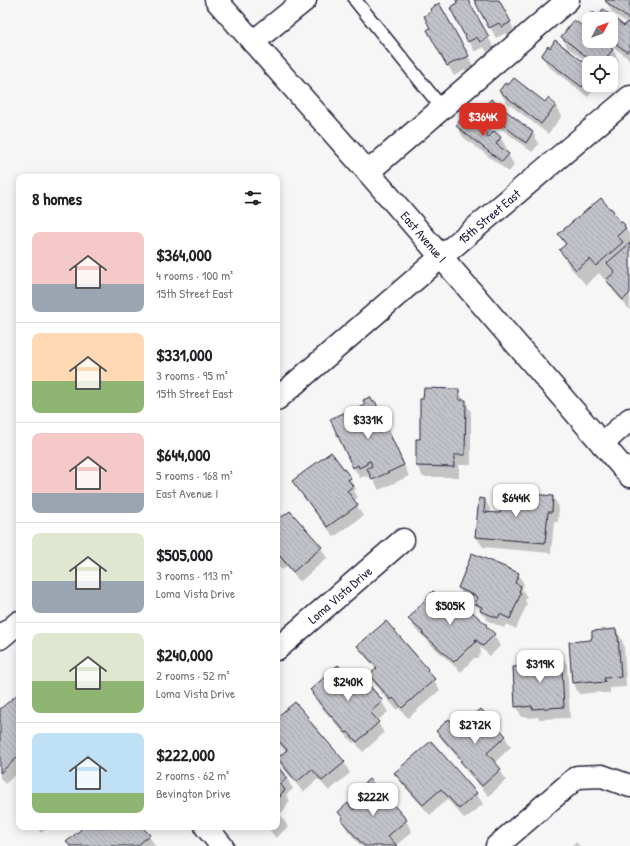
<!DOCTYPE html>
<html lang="en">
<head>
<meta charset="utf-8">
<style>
	body { margin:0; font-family:"Patrick Hand",sans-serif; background:#f2f2f2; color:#202124; height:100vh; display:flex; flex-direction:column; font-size:15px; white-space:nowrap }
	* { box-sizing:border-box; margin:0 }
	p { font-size:13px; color:#757577 }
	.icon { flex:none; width:22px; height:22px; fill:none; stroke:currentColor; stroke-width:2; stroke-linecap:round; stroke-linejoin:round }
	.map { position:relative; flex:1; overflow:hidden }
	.side { position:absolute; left:16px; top:174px; width:264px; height:656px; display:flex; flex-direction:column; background:#fff; border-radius:8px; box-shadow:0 2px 10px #0003 }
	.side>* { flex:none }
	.needle { width:26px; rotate:49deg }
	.controls { position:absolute; left:582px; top:12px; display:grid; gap:8px }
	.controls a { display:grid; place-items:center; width:36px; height:36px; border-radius:8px; background:#fff; box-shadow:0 2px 10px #0003; font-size:20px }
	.price { position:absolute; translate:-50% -34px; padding:0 9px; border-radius:8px; background:#fff; color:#222; font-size:13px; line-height:26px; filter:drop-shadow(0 1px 2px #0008) }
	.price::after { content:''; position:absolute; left:50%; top:24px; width:12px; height:9px; margin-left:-6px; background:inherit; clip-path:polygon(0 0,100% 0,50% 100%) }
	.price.selected { background:#d93025; color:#fff }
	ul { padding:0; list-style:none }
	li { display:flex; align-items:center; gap:12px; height:100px; padding:0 16px }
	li+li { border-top:1px solid #e0e0e0 }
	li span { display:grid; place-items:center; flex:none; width:112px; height:80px; border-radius:8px; color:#555 }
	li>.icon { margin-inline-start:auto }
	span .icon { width:48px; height:48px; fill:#fffc; stroke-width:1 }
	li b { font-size:17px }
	h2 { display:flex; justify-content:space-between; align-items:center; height:48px; padding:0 16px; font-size:17px }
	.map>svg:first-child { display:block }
</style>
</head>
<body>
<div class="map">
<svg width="630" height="846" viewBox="0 0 630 846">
	<defs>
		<pattern id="building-back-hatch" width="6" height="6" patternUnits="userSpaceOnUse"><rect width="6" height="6" fill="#c2c2c9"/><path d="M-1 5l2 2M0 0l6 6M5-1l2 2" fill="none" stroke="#a6a6ae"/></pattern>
	</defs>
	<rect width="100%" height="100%" fill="#f6f6f7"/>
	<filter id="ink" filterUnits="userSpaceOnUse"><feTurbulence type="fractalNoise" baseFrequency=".025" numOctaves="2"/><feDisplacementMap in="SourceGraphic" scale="8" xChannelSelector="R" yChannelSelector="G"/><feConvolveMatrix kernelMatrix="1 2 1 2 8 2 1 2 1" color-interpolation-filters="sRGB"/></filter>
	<g filter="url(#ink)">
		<g fill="#0003">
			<path d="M 457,0 L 468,0 L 494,48 L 487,52 L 484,47 L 475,52 L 451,8 L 459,3 Z"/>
			<path d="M 475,0 L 498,0 L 516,33 L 509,37 L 506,33 L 496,38 Z"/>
			<path d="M 607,0 L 630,0 L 630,60 L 606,41 L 611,41 L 611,19 L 589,19 L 589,24 L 587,20 L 592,13 L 599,17 L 604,11 L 624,27 L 627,23 L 612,12 L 606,1 Z"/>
			<path d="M 438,5 L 474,67 L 466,71 L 465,70 L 454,76 L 428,30 L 431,29 L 433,12 Z"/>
			<path d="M 589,32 L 589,41 L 601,41 L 613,50 L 619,61 L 614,67 L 616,71 L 611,78 L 611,63 L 589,63 L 568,48 L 562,37 Z"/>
			<path d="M 550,50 L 589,68 L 589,85 L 597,85 L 588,97 L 548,66 L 542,56 Z"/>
			<path d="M 500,91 L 545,103 L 548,100 L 556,106 L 562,116 L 548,134 L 506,102 Z"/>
			<path d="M 491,101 L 533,133 L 539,144 L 532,152 L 490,120 L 484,109 Z"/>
			<path d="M 478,120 L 491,130 L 493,134 L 494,133 L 501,138 L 507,149 L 505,152 L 508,154 L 514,165 L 509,172 L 463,137 L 457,126 L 473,126 Z"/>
			<path d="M 611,210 L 621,224 L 622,223 L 630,235 L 630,310 L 613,291 L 606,279 L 605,280 L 599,273 L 586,285 L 569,266 L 560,250 L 566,246 L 559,234 Z"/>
			<path d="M 458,390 L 471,412 L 471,465 L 459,465 L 459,477 L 423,477 L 417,466 L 417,440 L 421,440 Z"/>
			<path d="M 375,402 L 381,413 L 409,476 L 379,490 L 371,475 L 366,478 L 365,476 L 360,478 L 354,468 L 332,420 L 353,412 Z"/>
			<path d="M 350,479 L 356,489 L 354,491 L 358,497 L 354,501 L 363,516 L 334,537 L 300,492 L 294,482 Z"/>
			<path d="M 553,497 L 559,507 L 558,522 L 554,522 L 551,553 L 483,547 L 476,537 L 485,500 L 491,510 L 490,513 L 501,514 Z"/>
			<path d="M 289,512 L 321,548 L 327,558 L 300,582 L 287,566 L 282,570 L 277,565 L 277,513 L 282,518 Z"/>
			<path d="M 518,574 L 524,584 L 522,589 L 527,597 L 525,601 L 527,604 L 516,629 L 506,624 L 504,628 L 488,621 L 484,615 L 482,615 L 476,604 L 465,599 L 459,588 Z"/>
			<path d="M 409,619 L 486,626 L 488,630 L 494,635 L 500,646 L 490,656 L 480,647 L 481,653 L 477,658 L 474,658 L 461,672 L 429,643 L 427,640 L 416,630 Z"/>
			<path d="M 616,630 L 622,640 L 624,647 L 626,687 L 610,688 L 610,693 L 601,693 L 600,692 L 579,694 L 573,683 L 570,643 L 592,641 Z"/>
			<path d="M 359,646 L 427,669 L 440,690 L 408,718 L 399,708 L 397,710 L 376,686 L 370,675 L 377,670 L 365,656 Z"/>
			<path d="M 561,654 L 567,665 L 570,718 L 539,719 L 538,717 L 530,718 L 529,717 L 522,717 L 516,706 L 540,666 Z"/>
			<path d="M 349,680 L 358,681 L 382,702 L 388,712 L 377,721 L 384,733 L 363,752 L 355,742 L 353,743 L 319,705 L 313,694 Z"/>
			<path d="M 19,694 L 19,772 L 5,784 L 0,778 L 0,711 Z"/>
			<path d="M 307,717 L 311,725 L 344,762 L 350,773 L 329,791 L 318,779 L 303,792 L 284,769 L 278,758 L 286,752 L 277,741 L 277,719 Z"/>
			<path d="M 458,730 L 505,737 L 511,747 L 494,763 L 500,770 L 506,780 L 489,796 L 467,772 L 462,762 L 443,741 L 437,731 Z"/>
			<path d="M 277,768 L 287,778 L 293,789 L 286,795 L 290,801 L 286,805 L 287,807 L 280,814 L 288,827 L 276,838 L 267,827 L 277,827 Z"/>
			<path d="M 396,774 L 476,793 L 483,804 L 465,819 L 447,799 L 430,815 L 402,784 Z"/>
			<path d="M 378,789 L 406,821 L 412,832 L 395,846 L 361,846 L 348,831 L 342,821 L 343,819 L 339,812 L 353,811 L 363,802 L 357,791 Z"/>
			<path d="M 19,798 L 19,807 L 16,801 Z"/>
			<path d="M 36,827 L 48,827 L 41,833 Z"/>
			<path d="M 85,827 L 141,827 L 149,836 L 155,846 L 70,846 L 68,842 Z"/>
			<path d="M 576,842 L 580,846 L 572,846 Z"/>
		</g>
		<g fill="url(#building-back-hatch)" stroke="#22223b">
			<path d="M 456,0 L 468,0 L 489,37 L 480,42 L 477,37 L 468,42 L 450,8 L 457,3 Z"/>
			<path d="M 474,0 L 499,0 L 511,22 L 502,27 L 499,23 L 489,28 Z"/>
			<path d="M 606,0 L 630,0 L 630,20 L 605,1 Z"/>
			<path d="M 439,3 L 469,56 L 459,61 L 458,60 L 447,66 L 427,30 L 430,28 L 424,16 L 431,12 L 430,9 Z"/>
			<path d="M 603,9 L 624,26 L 627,22 L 630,25 L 630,48 L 627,52 L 611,40 L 611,19 L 589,19 L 589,22 L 586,20 L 592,11 L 598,16 Z"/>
			<path d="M 574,20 L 589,31 L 589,41 L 602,41 L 613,49 L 607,57 L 611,60 L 609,63 L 595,63 L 561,37 Z"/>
			<path d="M 555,40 L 589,66 L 589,77 L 582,87 L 541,56 L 548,46 L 550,48 Z"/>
			<path d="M 514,78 L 545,102 L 548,98 L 556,105 L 541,124 L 499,91 L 505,83 L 508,85 Z"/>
			<path d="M 491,99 L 533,132 L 526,143 L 483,109 Z"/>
			<path d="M 462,117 L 472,125 L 478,118 L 491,129 L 486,136 L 488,138 L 494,131 L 501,137 L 496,144 L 509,154 L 502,162 L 456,126 Z"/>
			<path d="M 601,198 L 610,209 L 611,208 L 614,212 L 613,213 L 621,222 L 622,222 L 625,225 L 624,226 L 626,228 L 617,236 L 623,242 L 596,266 L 590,259 L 576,270 L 559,250 L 566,244 L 558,234 Z"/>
			<path d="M 630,243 L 630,293 L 623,300 L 606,280 L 615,272 L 607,263 Z"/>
			<path d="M 424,388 L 459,389 L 459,400 L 466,400 L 465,455 L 454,455 L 454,467 L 416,466 L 416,439 L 420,439 L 420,399 L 423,399 Z"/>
			<path d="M 370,397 L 373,402 L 375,401 L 404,465 L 372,480 L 367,468 L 372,466 L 370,461 L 367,462 L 367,464 L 359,468 L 358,465 L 353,468 L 330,419 L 353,409 L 354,411 L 365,405 L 363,400 Z"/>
			<path d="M 331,452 L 351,478 L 348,480 L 353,486 L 347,491 L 358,505 L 327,527 L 292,481 Z"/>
			<path d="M 503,491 L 553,496 L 552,512 L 548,512 L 545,543 L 475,537 L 479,498 L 485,499 L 484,512 L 500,513 Z"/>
			<path d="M 277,511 L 282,517 L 290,511 L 322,547 L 293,572 L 280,556 L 277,559 Z"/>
			<path d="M 472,553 L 519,573 L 515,583 L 521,586 L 519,592 L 521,593 L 510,619 L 500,614 L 498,618 L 480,611 L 482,607 L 475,604 L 478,597 L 458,588 Z"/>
			<path d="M 433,591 L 456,612 L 463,604 L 487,625 L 486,626 L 495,634 L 483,646 L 475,639 L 476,642 L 471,647 L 468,648 L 454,662 L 422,633 L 423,632 L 408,619 Z"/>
			<path d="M 386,621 L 428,669 L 427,670 L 435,679 L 402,708 L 393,698 L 391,700 L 369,675 L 377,668 L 357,646 Z"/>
			<path d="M 616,629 L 617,636 L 618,636 L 621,677 L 604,678 L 605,682 L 594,683 L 593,681 L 572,683 L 569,642 L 591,640 L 591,638 L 592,638 L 592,631 Z"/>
			<path d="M 561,653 L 564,707 L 532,709 L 532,706 L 523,707 L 523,706 L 515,707 L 513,667 L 539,665 L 538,655 Z"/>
			<path d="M 338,665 L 349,678 L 353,674 L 358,680 L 362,677 L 383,701 L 370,712 L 379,722 L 357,742 L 348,732 L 346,733 L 312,694 L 313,693 L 310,690 Z"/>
			<path d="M 19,693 L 19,756 L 0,773 L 0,709 Z"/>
			<path d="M 295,702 L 308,717 L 307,718 L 345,762 L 322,781 L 312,769 L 297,782 L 277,758 L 287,750 L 277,739 L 277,717 Z"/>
			<path d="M 481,709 L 506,736 L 487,753 L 501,769 L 482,786 L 460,761 L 462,760 L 436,731 L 449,719 L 458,729 Z"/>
			<path d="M 431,741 L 477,793 L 459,809 L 441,789 L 423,805 L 394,773 Z"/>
			<path d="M 277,766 L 287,778 L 280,784 L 285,790 L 280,795 L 281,796 L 277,800 Z"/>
			<path d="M 369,779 L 377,788 L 378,787 L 407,820 L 388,836 L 397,846 L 364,846 L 341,820 L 343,818 L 338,812 L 348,803 L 353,810 L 364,800 L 356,791 Z"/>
			<path d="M 84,827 L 142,827 L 150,835 L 137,846 L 70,846 L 66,842 Z"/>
		</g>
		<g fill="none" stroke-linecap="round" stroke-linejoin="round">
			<g stroke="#22223b" stroke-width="15">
				<path id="lane" d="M 355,0 L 442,108"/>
			</g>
			<g stroke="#22223b" stroke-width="25">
				<g id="street">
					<path d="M 253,42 L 305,0"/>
					<path d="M 368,172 L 568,0"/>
					<path id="s1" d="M 441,257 L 630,97"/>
					<path d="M 602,444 L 630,419"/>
					<path id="s2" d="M 277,649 L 403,540"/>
					<path d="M 206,827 L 222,846"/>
					<path d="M 497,846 L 577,777 L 602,776 L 630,786"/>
				</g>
			</g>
			<g stroke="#22223b" stroke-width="25">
				<g id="secondary">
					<path d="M 277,399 L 441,257"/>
					<path d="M 0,638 L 19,622"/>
				</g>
			</g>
			<g stroke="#22223b" stroke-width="25">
				<g id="primary">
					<path id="s3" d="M 216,0 L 368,172 L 630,476"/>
				</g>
			</g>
			<use href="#lane" stroke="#fff" stroke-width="12"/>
			<use href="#street" stroke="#fff" stroke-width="22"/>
			<use href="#secondary" stroke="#fff" stroke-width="22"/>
			<use href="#primary" stroke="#fff" stroke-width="22"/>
		</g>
	</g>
	<g text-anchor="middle" stroke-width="3" stroke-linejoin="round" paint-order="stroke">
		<g font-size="13" fill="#22223b" stroke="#fff">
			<text dy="5" stroke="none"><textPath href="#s1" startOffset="63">15th Street East</textPath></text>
			<text dy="5" stroke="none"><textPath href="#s3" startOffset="315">East Avenue I</textPath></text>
			<text dy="5" stroke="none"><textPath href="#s2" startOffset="83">Loma Vista Drive</textPath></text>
		</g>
	</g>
</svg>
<div class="controls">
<a><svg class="needle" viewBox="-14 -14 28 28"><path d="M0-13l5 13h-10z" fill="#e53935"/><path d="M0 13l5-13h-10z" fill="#757577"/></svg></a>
<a><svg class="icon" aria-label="locate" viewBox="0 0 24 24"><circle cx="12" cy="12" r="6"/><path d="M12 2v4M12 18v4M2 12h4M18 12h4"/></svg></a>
</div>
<b class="price selected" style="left:483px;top:137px">$364K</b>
<b class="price" style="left:368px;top:440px">$331K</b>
<b class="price" style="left:516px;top:518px">$644K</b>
<b class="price" style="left:450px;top:626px">$505K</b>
<b class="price" style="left:540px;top:684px">$319K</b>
<b class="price" style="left:348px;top:702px">$240K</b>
<b class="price" style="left:475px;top:745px">$272K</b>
<b class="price" style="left:373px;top:817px">$222K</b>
<section class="side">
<h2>8 homes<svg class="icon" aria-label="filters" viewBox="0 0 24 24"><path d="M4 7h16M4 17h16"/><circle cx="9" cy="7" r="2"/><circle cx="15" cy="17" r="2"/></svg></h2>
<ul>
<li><span style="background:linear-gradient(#f6c9c9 65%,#9aa5b1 0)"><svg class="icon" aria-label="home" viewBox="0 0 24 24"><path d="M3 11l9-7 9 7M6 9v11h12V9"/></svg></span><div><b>$364,000</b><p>4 rooms · 100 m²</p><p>15th Street East</p></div></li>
<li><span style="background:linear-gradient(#ffd9b3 60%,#8fb573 0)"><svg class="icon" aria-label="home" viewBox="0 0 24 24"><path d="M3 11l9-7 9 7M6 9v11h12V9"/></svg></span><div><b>$331,000</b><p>3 rooms · 95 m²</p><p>15th Street East</p></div></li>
<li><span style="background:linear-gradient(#f6c9c9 75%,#9aa5b1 0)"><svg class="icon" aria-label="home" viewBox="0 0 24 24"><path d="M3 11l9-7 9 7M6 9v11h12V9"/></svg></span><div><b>$644,000</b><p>5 rooms · 168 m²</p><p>East Avenue I</p></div></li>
<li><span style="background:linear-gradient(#dfe7d0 60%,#9aa5b1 0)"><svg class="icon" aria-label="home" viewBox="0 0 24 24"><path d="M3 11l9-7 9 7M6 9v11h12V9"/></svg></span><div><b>$505,000</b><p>3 rooms · 113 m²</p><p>Loma Vista Drive</p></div></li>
<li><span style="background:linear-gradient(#dfe7d0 60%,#8fb573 0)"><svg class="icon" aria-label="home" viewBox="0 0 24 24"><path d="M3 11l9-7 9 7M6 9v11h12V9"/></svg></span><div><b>$240,000</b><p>2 rooms · 52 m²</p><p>Loma Vista Drive</p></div></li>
<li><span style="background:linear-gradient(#bfe0f5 75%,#8fb573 0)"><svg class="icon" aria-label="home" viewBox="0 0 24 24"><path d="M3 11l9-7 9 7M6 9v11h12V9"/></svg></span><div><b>$222,000</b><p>2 rooms · 62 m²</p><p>Bevington Drive</p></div></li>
</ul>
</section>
</div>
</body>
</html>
